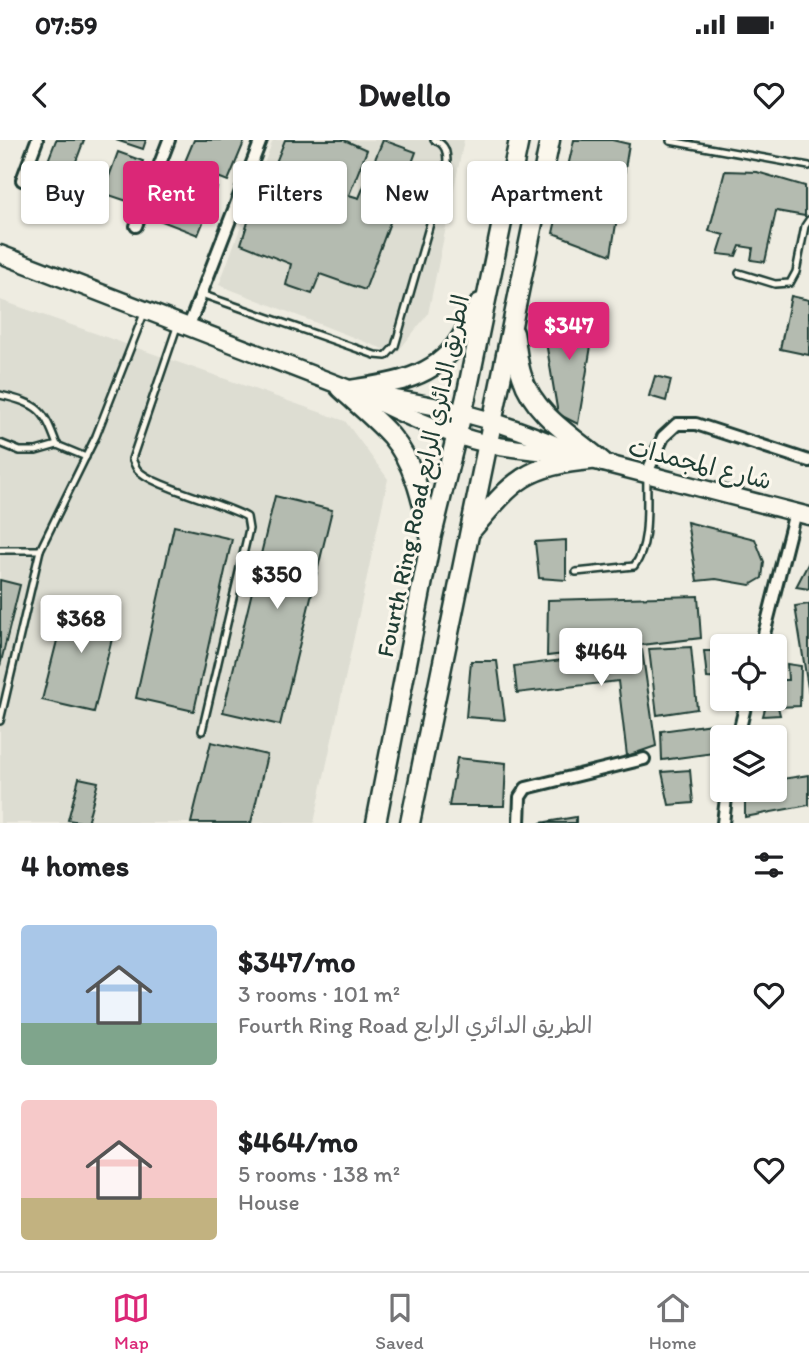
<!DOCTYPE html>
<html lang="en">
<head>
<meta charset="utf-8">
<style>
	body { margin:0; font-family:Itim,"Playpen Sans Arabic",sans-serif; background:#f6f6f6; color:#202124; height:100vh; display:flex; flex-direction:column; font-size:26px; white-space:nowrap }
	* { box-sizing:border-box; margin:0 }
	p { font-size:23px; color:#757577 }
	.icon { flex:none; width:38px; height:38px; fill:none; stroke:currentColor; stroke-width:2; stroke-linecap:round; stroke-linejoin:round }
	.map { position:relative; height:683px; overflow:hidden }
	.side { display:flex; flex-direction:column; background:#fff; flex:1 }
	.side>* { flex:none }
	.guide { position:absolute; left:21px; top:21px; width:768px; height:63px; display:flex; gap:14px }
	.controls { position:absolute; left:710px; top:494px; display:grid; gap:14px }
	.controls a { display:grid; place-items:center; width:77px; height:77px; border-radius:7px; background:#fff; box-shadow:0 2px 5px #0004; font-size:35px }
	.price { position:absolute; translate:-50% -60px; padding:0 16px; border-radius:7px; background:#fff; color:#222; font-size:23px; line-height:46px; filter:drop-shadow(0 2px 4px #0008) }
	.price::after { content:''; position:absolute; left:50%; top:42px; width:21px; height:16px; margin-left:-10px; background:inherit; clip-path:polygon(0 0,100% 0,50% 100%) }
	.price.selected { background:#db2777; color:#fff }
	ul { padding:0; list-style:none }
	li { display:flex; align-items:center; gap:21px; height:175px; padding:0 21px }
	li span { display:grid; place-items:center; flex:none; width:196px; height:140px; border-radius:7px; color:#555 }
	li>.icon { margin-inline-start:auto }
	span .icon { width:84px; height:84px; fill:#fffc; stroke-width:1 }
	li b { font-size:30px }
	h2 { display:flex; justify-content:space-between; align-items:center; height:84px; padding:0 21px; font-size:30px }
	.chip { padding:0 24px; border-radius:7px; background:#fff; box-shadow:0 2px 5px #0004; font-size:24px; line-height:63px }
	.chip.selected { background:#db2777; color:#fff }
	.status { display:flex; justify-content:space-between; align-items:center; height:49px; padding:0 35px; background:#fff; direction:ltr }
	.status svg { height:19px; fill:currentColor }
	header { display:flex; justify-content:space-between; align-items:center; height:91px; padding:0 21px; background:#fff; font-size:32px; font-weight:700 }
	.menu { display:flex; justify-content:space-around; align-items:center; height:98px; border-top:2px solid #e0e0e0; background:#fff; font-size:19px; color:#757577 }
	.menu a { display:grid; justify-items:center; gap:4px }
	.menu .selected { color:#db2777 }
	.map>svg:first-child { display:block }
</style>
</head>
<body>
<div class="status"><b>07:59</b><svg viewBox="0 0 49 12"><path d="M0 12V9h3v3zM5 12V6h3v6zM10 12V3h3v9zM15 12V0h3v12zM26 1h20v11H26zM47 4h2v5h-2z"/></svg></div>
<header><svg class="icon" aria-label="back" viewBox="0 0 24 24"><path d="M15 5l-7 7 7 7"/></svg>Dwello<svg class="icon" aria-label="heart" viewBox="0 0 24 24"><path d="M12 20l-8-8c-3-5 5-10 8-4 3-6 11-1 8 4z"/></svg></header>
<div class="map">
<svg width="809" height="683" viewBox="0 0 809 683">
	<rect width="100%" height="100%" fill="#eeece1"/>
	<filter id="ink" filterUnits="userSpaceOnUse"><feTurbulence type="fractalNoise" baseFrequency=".0143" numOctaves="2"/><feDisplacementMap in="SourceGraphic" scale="14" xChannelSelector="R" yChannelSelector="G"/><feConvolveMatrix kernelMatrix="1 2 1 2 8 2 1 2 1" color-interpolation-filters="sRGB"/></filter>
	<g filter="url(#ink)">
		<g fill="#ddddd2">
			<path d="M 273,0 L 464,0 L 428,174 L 396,214 L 219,145 Z"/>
			<path d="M 0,160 L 345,281 L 388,339 L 314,683 L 0,683 Z"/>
		</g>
		<g fill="#b4bbb0" stroke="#1f3d34" stroke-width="2">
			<path d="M 56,0 L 84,0 L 69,40 L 44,31 Z"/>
			<path d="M 116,0 L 146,0 L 143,9 Z"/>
			<path d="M 194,0 L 245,0 L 228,41 L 184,24 Z"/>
			<path d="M 285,0 L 344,0 L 367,10 L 349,55 L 359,58 L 383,0 L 416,12 L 365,150 L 320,134 L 312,154 L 286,145 L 291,124 L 241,104 L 256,57 L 269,61 L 273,52 L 265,50 Z"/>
			<path d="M 574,0 L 612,0 L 629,4 L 611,115 L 553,93 Z"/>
			<path d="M 118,12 L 143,21 L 127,61 L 103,53 Z"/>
			<path d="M 725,31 L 757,32 L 805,46 L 805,76 L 776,71 L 765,122 L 751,120 L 753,108 L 740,106 L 736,116 L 718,114 L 724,95 L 709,91 Z"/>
			<path d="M 177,32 L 217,48 L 198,95 L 159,80 Z"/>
			<path d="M 791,156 L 809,160 L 809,215 L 780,209 Z"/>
			<path d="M 542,178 L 595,182 L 578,284 L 558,274 Z"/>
			<path d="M 655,236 L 671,240 L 666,261 L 649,256 Z"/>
			<path d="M 275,356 L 332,370 L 280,585 L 223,572 Z"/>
			<path d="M 687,382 L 755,399 L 764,422 L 762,438 L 750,445 L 716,439 L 697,441 Z"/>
			<path d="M 174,386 L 232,399 L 194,571 L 136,558 Z"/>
			<path d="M 566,400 L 566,440 L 539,438 L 535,402 Z"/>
			<path d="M 809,422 L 809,449 L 796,447 Z"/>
			<path d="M 0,440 L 20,445 L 0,526 Z"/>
			<path d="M 698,456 L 701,498 L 547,516 L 548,460 Z"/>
			<path d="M 68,457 L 119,470 L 94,572 L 42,560 Z"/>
			<path d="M 809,464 L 809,554 L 795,466 Z"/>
			<path d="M 691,507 L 697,569 L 657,575 L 649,509 Z"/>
			<path d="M 642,510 L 656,606 L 627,616 L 618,541 L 517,553 L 514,526 Z"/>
			<path d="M 704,511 L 723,511 L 723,539 L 707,538 Z"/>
			<path d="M 471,521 L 497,521 L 505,580 L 466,577 Z"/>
			<path d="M 787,524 L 801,526 L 800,566 L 778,567 L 780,575 L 763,576 L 767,561 L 760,561 L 761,558 L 775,558 L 775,540 L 788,540 Z"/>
			<path d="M 712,584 L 714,613 L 662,620 L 661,591 Z"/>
			<path d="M 211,602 L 267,615 L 251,683 L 191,683 Z"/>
			<path d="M 457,618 L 506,623 L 504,666 L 449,666 Z"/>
			<path d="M 690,630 L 693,663 L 669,665 L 662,632 Z"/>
			<path d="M 809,635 L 809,665 L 745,677 L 745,649 L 775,649 L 775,640 Z"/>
			<path d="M 79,638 L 98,642 L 87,683 L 68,680 Z"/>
			<path d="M 576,677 L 576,683 L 540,683 Z"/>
		</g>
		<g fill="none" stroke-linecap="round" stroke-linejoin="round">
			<g stroke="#1f3d34" stroke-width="10">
				<g id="service">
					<path d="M 670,1 L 809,26"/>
					<path d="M 739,133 L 775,144 L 790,143 L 796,132 L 805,86 L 809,80"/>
					<path d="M 201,154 L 375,215 L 386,216 L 395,206 L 447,24 C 447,12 446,4 434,0"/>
					<path d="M 178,184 L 132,319 C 134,323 135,326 137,329 C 150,346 223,363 247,377 L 249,389 L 202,591"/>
					<path d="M 0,255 C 39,264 44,269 57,305"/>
					<path d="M 0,303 L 20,311 L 36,311 L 57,305 L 86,317"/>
					<path d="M 0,410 L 40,410 L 96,296 L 145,171"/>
					<path d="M 576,432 L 634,426 C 651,405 646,363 647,336"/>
					<path d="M 0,581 L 40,410"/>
				</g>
			</g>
			<g stroke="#1f3d34" stroke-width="16">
				<g id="minor">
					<path d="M 22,40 L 37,0"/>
					<path d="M 136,86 L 169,0"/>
					<path d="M 188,188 L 261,0"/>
					<path d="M 647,333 L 663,297 L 677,284 L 696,284 L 809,321"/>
					<path d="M 761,506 L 795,372"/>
					<path d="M 738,597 L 747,558"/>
					<path d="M 519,683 L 520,657 L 526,648 L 644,619"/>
					<path d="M 723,683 L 727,649"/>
				</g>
			</g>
			<g stroke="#1f3d34" stroke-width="21">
				<g id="secondary">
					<path d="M 0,114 L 362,254 C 402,274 444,294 488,304 C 517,310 549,312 579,315"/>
					<path d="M 375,256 C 441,265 504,281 565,309"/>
					<path d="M 592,320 L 809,376"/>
				</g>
			</g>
			<g stroke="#1f3d34" stroke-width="23">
				<g id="primary">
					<path d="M 514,193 C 517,207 517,222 522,236 C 534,275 574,297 603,322"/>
					<path d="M 340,248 C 357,264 376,279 391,296 C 415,324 422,361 430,396"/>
					<path d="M 349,250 C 390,244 433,239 458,202 C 466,190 473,176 480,163"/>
					<path d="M 470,392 C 511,344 523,325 591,320"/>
					<path d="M 376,683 L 431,399 L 466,257 L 519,0"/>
					<path d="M 410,683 L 550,0"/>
				</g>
			</g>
			<use href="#service" stroke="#fbf7ec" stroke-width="5"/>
			<use href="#minor" stroke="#fbf7ec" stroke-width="10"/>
			<use href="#secondary" stroke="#fbf7ec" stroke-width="16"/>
			<use href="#primary" stroke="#fbf7ec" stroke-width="18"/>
		</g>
	</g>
	<g text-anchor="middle" stroke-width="6" stroke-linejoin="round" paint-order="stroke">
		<g font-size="24" fill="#1f3d34" stroke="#fbf7ec">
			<text transform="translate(700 324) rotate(14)" y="8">شارع المجمدات</text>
			<text transform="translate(423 336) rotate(-78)" y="8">Fourth Ring Road الطريق الدائري الرابع</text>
		</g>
	</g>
</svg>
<div class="controls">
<a><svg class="icon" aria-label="locate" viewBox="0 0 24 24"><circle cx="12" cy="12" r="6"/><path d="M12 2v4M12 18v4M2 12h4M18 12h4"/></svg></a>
<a><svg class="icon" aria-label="layers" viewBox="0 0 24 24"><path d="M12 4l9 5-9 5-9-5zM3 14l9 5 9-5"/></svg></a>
</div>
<b class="price selected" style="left:569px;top:222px">$347</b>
<b class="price" style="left:277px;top:471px">$350</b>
<b class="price" style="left:81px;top:515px">$368</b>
<b class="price" style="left:601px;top:548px">$464</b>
<div class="guide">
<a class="chip">Buy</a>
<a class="chip selected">Rent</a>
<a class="chip">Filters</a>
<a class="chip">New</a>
<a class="chip">Apartment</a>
</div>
</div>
<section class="side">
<h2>4 homes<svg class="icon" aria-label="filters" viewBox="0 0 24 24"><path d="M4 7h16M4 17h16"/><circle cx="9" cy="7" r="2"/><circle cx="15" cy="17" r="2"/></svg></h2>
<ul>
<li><span style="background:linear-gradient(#a9c7e8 70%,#7fa58c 0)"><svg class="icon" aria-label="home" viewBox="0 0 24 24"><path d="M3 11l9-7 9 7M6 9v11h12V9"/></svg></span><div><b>$347/mo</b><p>3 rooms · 101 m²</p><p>Fourth Ring Road الطريق الدائري الرابع</p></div><svg class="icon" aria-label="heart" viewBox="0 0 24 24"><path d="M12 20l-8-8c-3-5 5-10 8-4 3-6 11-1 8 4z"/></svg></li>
<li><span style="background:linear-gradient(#f6c9c9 70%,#c2b280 0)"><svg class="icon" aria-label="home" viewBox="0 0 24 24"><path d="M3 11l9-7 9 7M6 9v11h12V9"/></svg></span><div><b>$464/mo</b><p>5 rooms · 138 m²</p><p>House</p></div><svg class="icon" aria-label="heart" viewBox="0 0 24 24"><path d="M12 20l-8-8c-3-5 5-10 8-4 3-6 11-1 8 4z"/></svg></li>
</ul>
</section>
<nav class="menu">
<a class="selected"><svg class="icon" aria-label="map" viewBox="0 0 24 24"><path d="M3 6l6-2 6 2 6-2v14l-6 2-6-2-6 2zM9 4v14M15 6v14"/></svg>Map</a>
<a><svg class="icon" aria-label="saved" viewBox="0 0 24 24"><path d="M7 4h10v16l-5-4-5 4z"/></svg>Saved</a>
<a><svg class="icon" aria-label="home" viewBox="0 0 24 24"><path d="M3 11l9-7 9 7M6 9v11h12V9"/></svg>Home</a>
</nav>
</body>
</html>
